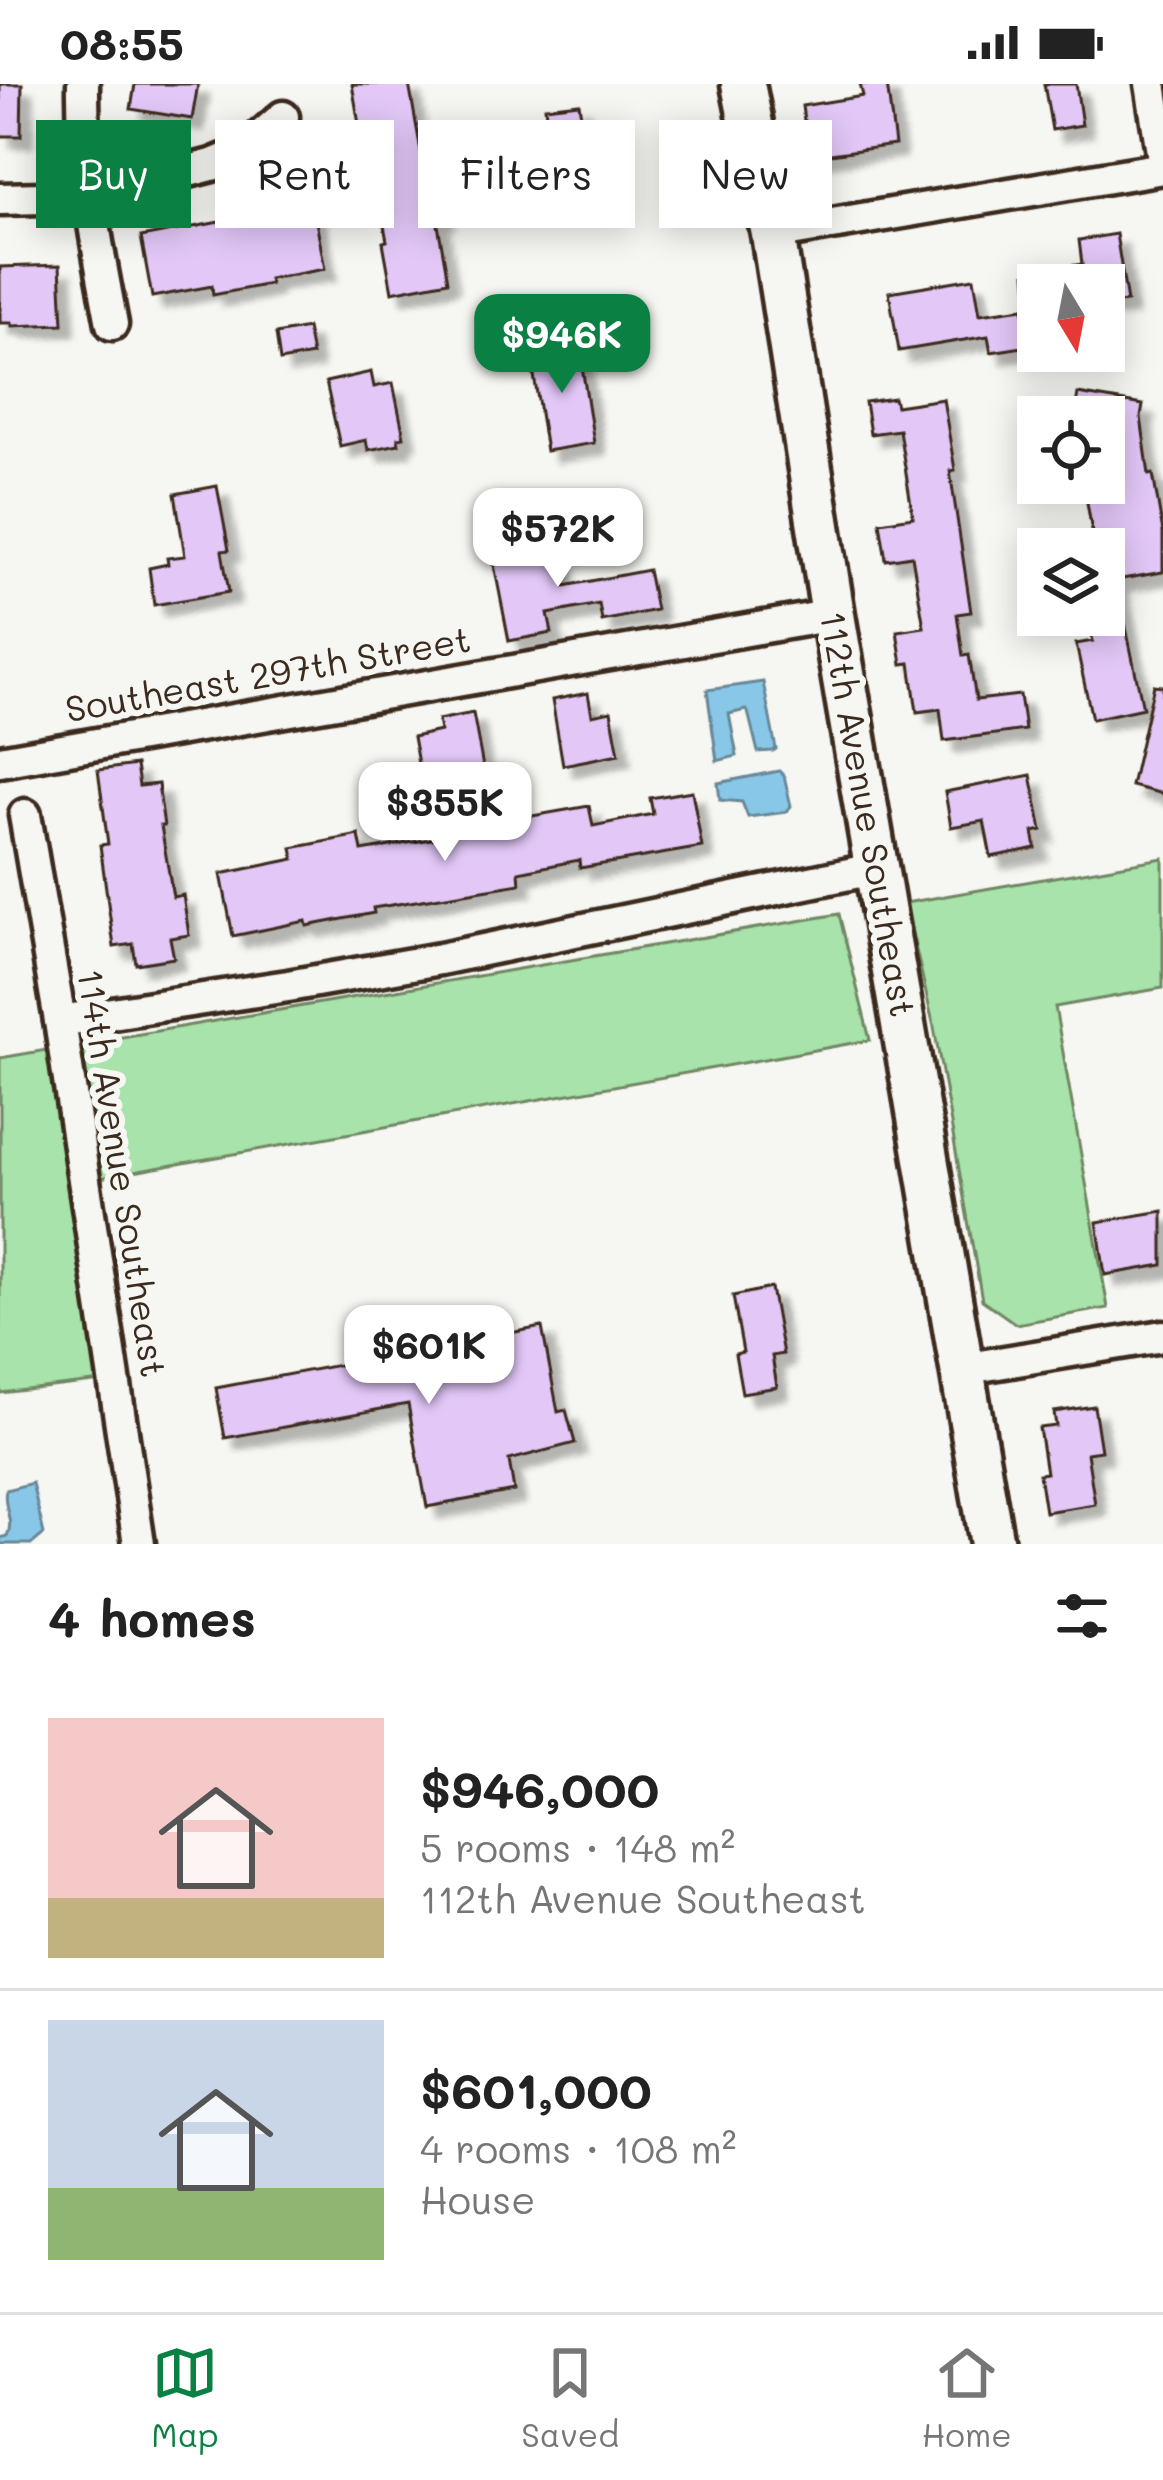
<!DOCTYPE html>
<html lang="en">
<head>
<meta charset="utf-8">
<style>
	body { margin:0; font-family:Mali,sans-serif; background:#f6f6f6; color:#222; height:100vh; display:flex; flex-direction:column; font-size:45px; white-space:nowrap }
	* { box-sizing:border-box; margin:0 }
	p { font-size:39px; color:#767676 }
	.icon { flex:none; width:66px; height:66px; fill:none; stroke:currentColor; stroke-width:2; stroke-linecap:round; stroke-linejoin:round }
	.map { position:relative; height:1460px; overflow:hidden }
	.details { display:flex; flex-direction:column; background:#fff; flex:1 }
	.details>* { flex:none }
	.hud { position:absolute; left:36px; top:36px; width:1092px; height:108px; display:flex; gap:24px }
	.needle { width:78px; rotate:170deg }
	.buttons { position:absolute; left:1017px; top:180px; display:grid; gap:24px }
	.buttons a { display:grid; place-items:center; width:108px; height:108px; border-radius:0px; background:#fff; box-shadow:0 6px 30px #0003; font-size:60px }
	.price { position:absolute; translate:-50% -102px; padding:0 27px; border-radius:24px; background:#fff; color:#222; font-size:39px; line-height:78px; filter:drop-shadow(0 3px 6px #0008) }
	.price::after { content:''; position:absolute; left:50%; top:72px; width:36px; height:27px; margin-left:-18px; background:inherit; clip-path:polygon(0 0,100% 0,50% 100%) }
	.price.active { background:#0b8043; color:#fff }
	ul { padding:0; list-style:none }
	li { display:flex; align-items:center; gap:36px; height:300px; padding:0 48px }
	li+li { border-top:3px solid #e0e0e0 }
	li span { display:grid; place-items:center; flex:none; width:336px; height:240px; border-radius:0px; color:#555 }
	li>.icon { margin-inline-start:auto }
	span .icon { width:144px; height:144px; fill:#fffc; stroke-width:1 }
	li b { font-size:51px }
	h2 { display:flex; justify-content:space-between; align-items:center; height:144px; padding:0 48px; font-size:51px }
	.chip { padding:0 42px; border-radius:0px; background:#fff; box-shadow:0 6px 30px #0003; font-size:42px; line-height:108px }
	.chip.active { background:#0b8043; color:#fff }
	.status { display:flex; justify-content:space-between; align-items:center; height:84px; padding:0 60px; background:#fff; direction:ltr }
	.status svg { height:33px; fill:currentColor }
	.menu { display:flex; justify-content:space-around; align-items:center; height:168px; border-top:3px solid #e0e0e0; background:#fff; font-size:33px; color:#767676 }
	.menu a { display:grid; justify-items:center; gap:6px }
	.menu .active { color:#0b8043 }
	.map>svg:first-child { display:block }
</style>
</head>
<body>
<div class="status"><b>08:55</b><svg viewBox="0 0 49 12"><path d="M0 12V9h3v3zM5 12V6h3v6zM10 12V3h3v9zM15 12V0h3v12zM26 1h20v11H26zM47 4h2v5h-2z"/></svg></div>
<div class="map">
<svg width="1163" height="1460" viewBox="0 0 1163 1460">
	<defs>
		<filter id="shadow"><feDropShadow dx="11" dy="11" stdDeviation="3" flood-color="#0004"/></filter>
	</defs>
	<rect width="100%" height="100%" fill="#f6f6f2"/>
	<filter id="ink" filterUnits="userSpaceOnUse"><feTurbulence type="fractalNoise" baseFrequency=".00833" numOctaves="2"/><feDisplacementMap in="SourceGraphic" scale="24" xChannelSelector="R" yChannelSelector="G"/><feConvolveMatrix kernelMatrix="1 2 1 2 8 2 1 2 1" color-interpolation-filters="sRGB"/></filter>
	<g filter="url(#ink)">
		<g fill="#a7e3aa" stroke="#718664" stroke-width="3">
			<path d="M 1163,774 L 1163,904 L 1055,923 L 1108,1224 L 1016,1240 L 982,1216 L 934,943 L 905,819 Z"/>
			<path d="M 839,830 L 870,956 L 100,1094 L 128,1294 L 0,1309 L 0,974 Z"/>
		</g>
		<g fill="#88c7e8" stroke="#698897" stroke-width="3">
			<path d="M 763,598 L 776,665 L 773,667 L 758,668 L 748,628 L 746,626 L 729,630 L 737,672 L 717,677 L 707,606 Z"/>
			<path d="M 779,687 L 784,692 L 791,722 L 786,728 L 748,733 L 742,718 L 720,716 L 718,699 Z"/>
			<path d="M 32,1399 L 44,1450 L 32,1460 L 0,1460 L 0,1454 L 7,1452 C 15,1437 2,1422 6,1406 Z"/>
		</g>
		<g fill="#e2c7f7" stroke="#3b2a1e" stroke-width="3" filter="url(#shadow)">
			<path d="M 0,0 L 22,0 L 21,52 L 0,52 Z"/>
			<path d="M 135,0 L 198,0 L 192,35 L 131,25 Z"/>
			<path d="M 352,0 L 409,0 L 424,84 L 433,82 L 443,133 L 437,135 L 448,197 L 392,208 L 383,158 L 387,157 L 372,80 L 366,81 Z"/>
			<path d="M 860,0 L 887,0 L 895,61 L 809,73 L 802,22 L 863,12 Z"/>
			<path d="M 1044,0 L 1076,0 L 1082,41 L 1052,46 Z"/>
			<path d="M 579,19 L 588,80 L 553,85 L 545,23 Z"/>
			<path d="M 314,127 L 325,185 L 269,195 L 270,200 L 213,211 L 212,202 L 152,213 L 141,153 L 256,131 L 258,137 Z"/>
			<path d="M 1116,150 L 1127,218 L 1104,221 L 1104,201 L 1027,201 L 1026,189 L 1082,180 L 1079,156 Z"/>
			<path d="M 60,181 L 63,240 L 12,242 L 12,239 L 0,239 L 0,183 Z"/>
			<path d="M 974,194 L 980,230 L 1023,224 L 1029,262 L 991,268 L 988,252 L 899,267 L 889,208 Z"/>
			<path d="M 307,244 L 312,271 L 280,277 L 276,250 Z"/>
			<path d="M 578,257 L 594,359 L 546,367 L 530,266 Z"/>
			<path d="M 371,288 L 374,303 L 393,299 L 404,353 L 398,354 L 399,360 L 368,366 L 366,356 L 340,362 L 326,298 Z"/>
			<path d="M 1078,310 L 1143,321 L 1141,333 L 1149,391 L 1153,390 L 1163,449 L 1163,488 L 1116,496 L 1143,624 L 1092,635 L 1076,560 L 1093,557 L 1087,531 L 1104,531 L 1104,465 L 1095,465 L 1084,401 L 1104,399 L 1104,333 L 1074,333 Z"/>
			<path d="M 894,314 L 896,322 L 943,315 L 955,386 L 950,387 L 971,528 L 957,530 L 963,572 L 969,571 L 976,616 L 1020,611 L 1025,646 L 944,657 L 940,625 L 917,628 L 910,579 L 902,580 L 897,547 L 924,543 L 912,472 L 886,476 L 880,438 L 913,433 L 899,346 L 870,350 L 865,318 Z"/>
			<path d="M 217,402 L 229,466 L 222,467 L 229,508 L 154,521 L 149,484 L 168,480 L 167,474 L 185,472 L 175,410 Z"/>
			<path d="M 533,451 L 537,471 L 558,467 L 565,502 L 648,486 L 656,526 L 602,537 L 599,520 L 548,530 L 552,549 L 509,557 L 490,460 Z"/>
			<path d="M 1154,601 L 1163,602 L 1163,710 L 1131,702 Z"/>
			<path d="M 588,609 L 592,631 L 611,627 L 619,670 L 563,681 L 552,616 Z"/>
			<path d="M 473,629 L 485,694 L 423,706 L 413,653 L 440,647 L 438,636 Z"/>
			<path d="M 136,681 L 139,702 L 158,700 L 164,742 L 161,742 L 173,813 L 183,811 L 189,851 L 170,854 L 174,874 L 136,880 L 133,860 L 114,863 L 100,761 L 108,760 L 98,686 Z"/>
			<path d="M 1031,691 L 1042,746 L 1033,748 L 1036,764 L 991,773 L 984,737 L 951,743 L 945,708 Z"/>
			<path d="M 692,707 L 702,763 L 580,784 L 579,776 L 519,788 L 520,800 L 373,824 L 374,829 L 307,842 L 306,837 L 233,852 L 221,790 L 294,775 L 292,764 L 359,751 L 362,767 L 448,752 L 447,747 L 589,722 L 593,742 L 653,730 L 650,714 Z"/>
			<path d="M 1163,1127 L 1163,1181 L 1105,1191 L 1097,1138 Z"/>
			<path d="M 771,1204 L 783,1270 L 772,1272 L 777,1303 L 742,1309 L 735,1270 L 743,1268 L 733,1212 Z"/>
			<path d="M 542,1243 L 558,1328 L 566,1326 L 575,1359 L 509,1376 L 514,1407 L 427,1423 L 408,1320 L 225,1354 L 216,1304 Z"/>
			<path d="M 1094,1322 L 1101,1367 L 1087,1369 L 1095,1420 L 1045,1428 L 1039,1390 L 1046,1389 L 1039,1344 L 1056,1342 L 1054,1328 Z"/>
		</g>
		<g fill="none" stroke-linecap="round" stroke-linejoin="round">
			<g stroke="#3b2a1e" stroke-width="39">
				<g id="street">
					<path d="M 83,0 C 82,85 96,157 112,240"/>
					<path d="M 1151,0 L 1163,75"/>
					<path d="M 0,115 L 88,113 L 212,81 L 243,68 L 283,33"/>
					<path d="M 773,150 L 1163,84"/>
					<path d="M 0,677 L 833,531"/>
					<path d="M 25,731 L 60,937 L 139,1460"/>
					<path d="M 60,937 L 288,902 L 440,875 L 878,784"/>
					<path d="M 962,1285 L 1163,1252"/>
				</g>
			</g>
			<g stroke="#3b2a1e" stroke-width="51">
				<path id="secondary" d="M 743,0 L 773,150 L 833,531 L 992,1460"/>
			</g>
			<use href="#street" stroke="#f6f6f2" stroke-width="30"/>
			<use href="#secondary" stroke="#f6f6f2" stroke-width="42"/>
		</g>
	</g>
	<g text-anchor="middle" stroke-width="12" stroke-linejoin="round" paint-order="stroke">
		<g font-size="36" fill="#3b2a1e" stroke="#f6f6f2">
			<text transform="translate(268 590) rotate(-10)" y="13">Southeast 297th Street</text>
			<text transform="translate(868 730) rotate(80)" y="13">112th Avenue Southeast</text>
			<text transform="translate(122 1089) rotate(81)" y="13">114th Avenue Southeast</text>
		</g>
	</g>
</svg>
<div class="buttons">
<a><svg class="needle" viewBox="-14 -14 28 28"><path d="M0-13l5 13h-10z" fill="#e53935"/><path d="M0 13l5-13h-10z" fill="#767676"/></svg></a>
<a><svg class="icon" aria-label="locate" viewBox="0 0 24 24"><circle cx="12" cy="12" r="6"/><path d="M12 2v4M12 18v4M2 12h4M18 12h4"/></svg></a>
<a><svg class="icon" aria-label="layers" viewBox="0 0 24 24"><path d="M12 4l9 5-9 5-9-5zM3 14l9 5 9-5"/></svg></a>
</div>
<b class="price active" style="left:562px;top:312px">$946K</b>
<b class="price" style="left:558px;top:506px">$572K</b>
<b class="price" style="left:445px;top:780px">$355K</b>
<b class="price" style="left:429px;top:1323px">$601K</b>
<div class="hud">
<a class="chip active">Buy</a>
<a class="chip">Rent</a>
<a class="chip">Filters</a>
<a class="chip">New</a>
</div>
</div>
<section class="details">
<h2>4 homes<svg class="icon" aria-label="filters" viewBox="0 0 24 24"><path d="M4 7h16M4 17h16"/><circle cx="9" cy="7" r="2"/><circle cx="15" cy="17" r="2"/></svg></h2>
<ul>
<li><span style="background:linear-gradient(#f6c9c9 75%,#c2b280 0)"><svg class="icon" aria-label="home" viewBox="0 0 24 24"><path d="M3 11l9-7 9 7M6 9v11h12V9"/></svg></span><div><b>$946,000</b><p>5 rooms · 148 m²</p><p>112th Avenue Southeast</p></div></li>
<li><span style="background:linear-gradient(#c9d6e8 70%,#8fb573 0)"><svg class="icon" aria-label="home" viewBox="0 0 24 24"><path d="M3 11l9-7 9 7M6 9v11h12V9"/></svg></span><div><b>$601,000</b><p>4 rooms · 108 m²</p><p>House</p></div></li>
</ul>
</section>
<nav class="menu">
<a class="active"><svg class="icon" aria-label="map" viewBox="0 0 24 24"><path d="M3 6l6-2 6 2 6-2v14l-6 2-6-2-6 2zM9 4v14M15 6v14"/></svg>Map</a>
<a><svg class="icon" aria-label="saved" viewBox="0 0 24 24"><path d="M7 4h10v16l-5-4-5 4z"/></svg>Saved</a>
<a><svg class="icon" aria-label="home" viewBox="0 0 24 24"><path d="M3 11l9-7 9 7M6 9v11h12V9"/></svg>Home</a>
</nav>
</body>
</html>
